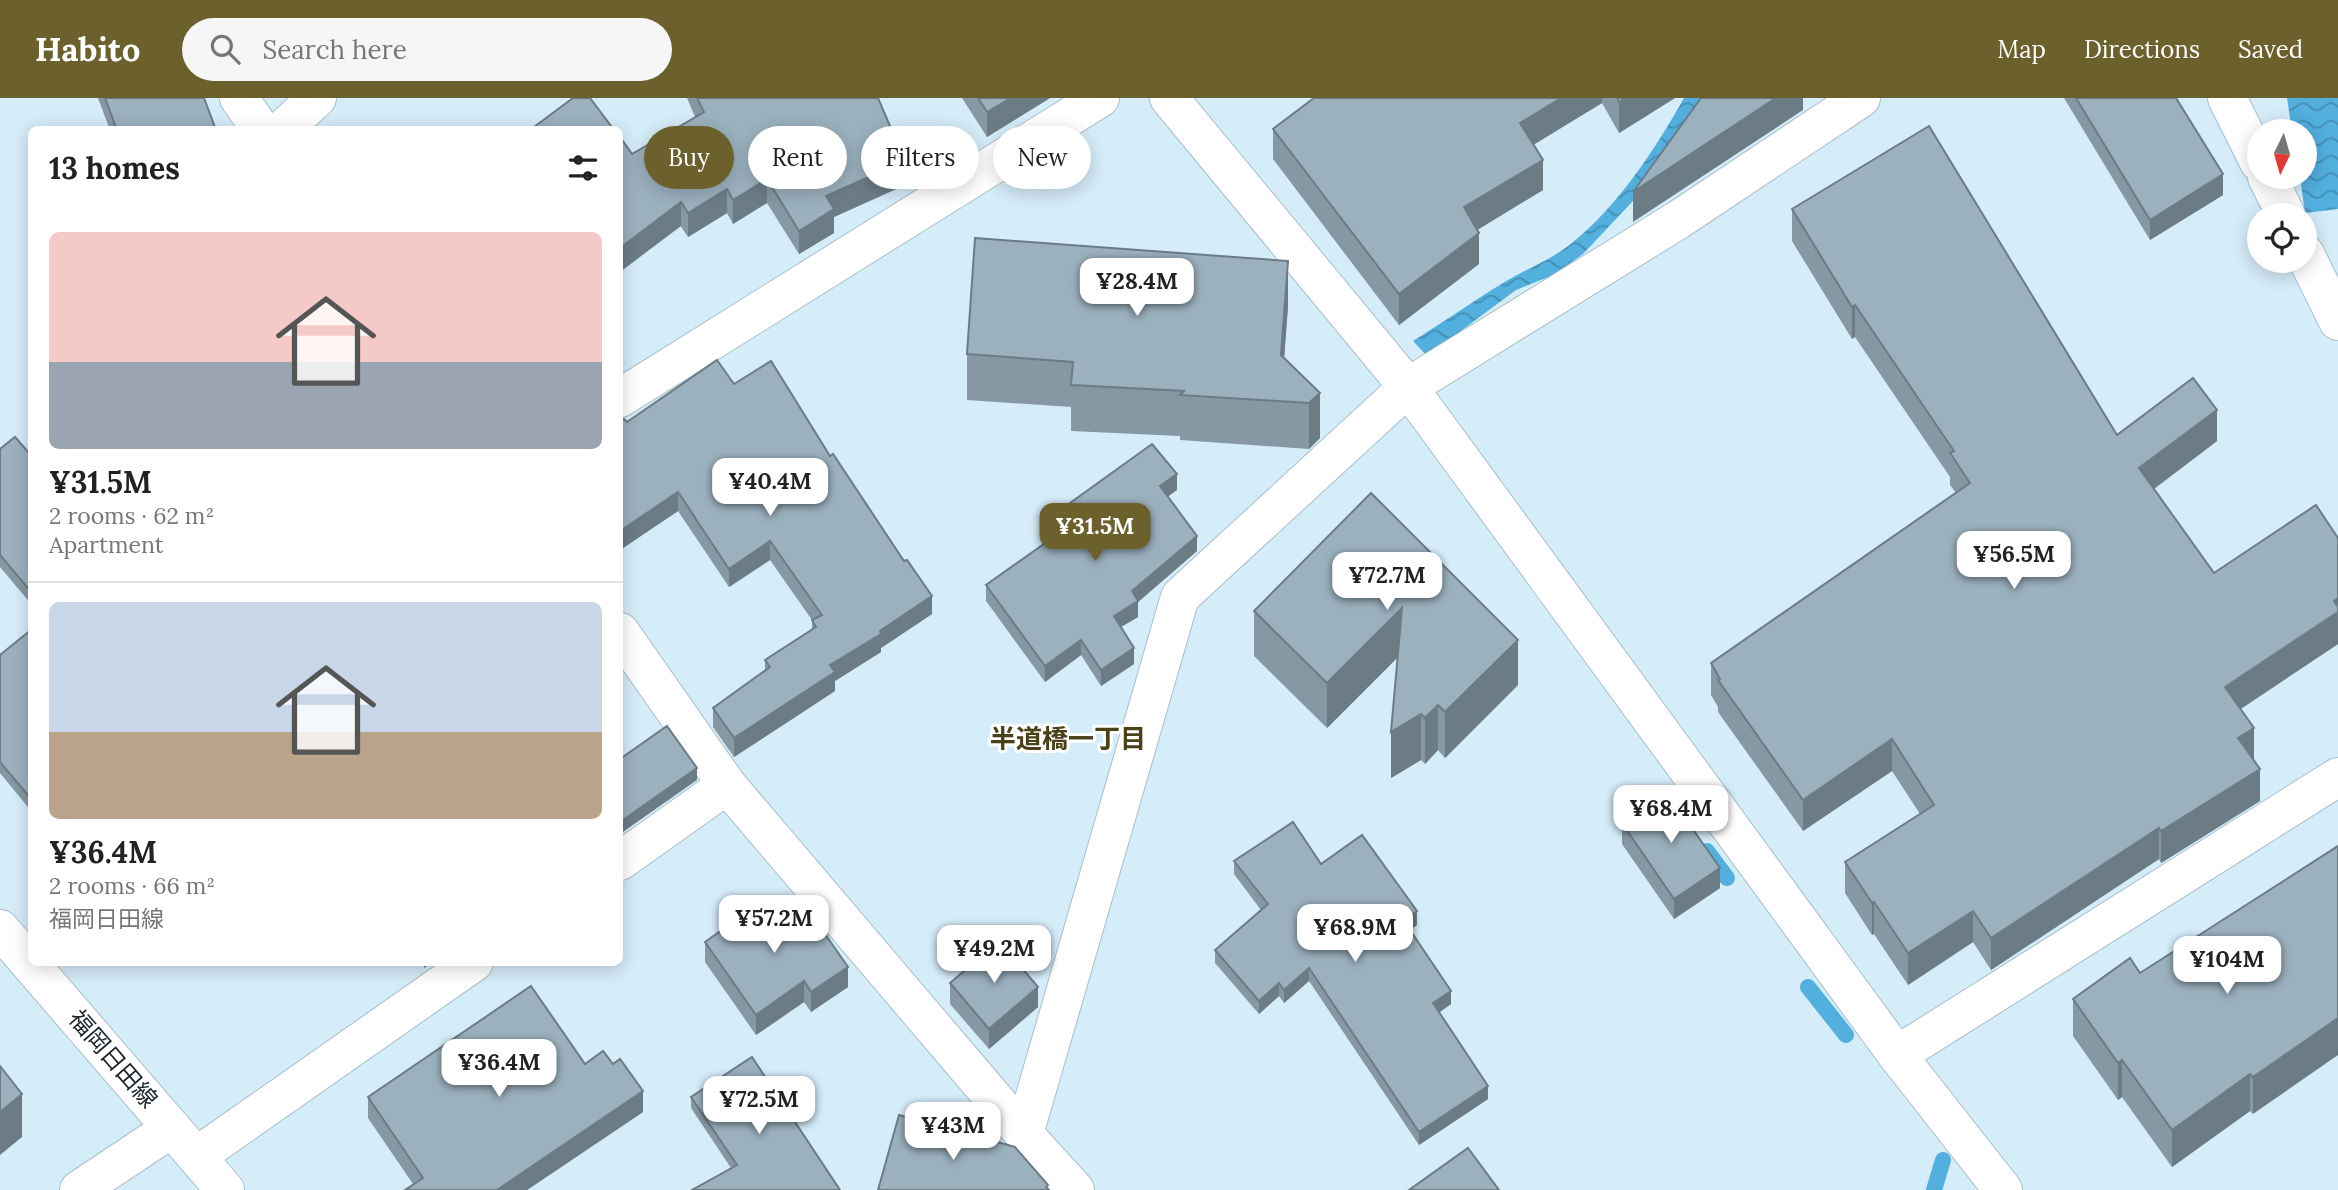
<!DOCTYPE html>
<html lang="en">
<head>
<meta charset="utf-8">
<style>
	body { margin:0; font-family:Lora,"Noto Sans JP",serif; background:#f6f6f6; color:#222; height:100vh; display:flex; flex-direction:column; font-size:26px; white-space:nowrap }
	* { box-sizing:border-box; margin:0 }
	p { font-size:23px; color:#767676 }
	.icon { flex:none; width:38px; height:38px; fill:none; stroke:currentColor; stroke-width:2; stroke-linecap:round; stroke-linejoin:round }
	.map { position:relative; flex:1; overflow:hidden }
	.sheet { position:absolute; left:28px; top:28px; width:595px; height:840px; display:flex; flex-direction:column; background:#fff; border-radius:10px; box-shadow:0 4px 18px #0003 }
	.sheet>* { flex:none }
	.guide { position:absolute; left:644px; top:28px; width:665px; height:63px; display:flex; gap:14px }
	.needle { width:46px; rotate:185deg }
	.tools { position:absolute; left:2247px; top:21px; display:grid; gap:14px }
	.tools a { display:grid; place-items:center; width:70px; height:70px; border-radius:50%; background:#fff; box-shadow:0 4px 18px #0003; font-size:35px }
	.price { position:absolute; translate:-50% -60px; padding:0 16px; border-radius:14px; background:#fff; color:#222; font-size:23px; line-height:46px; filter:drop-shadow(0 2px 4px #0008) }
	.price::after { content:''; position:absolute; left:50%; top:42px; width:21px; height:16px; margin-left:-10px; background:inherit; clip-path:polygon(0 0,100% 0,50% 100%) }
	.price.on { background:#6c602d; color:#fff }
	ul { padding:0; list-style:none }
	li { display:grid; align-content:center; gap:14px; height:371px; padding:0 21px }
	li+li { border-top:2px solid #e0e0e0 }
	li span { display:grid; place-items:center; height:217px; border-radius:10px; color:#555 }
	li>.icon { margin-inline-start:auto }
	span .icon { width:126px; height:126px; fill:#fffc; stroke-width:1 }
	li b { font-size:30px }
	h2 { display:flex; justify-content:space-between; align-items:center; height:84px; padding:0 21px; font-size:30px }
	.tag { padding:0 24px; border-radius:32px; background:#fff; box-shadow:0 4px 18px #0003; font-size:24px; line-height:63px }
	.tag.on { background:#6c602d; color:#fff }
	header { display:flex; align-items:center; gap:42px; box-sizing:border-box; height:98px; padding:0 35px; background:#6c602d; color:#fff }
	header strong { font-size:33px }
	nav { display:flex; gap:38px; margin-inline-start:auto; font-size:24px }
	.search { width:490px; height:63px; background:#f6f6f6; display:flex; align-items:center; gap:18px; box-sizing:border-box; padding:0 24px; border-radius:38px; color:#767676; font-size:26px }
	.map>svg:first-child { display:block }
</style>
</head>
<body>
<header>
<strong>Habito</strong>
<div class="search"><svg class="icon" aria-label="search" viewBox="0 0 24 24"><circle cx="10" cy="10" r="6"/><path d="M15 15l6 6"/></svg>Search here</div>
<nav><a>Map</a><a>Directions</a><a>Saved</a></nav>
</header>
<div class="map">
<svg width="2338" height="1092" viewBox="0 0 2338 1092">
	<defs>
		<pattern id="water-waves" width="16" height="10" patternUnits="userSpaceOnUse" patternTransform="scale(1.75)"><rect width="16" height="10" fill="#52afde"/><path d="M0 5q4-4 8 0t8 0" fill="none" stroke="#438eb4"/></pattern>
	</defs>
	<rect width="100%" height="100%" fill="#d5ecf9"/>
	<g fill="url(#water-waves)">
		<path d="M 1684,0 L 1701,0 L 1648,87 L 1583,156 L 1553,177 L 1516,192 L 1427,258 L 1413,243 C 1445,223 1476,201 1508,182 C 1530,169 1553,161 1573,144 C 1618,108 1656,50 1684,0 Z"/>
		<path d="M 2287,0 L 2338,0 L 2338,111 L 2305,115 L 2300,79 L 2305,79 L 2305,33 L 2292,33 Z"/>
	</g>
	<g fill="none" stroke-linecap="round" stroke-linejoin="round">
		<g stroke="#52afde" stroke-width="16">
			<path d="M 1707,753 L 1727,780"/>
			<path d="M 1808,889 L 1846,937"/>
			<path d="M 1934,1092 L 1943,1062"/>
		</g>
		<g stroke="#a8bfcb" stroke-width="40">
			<g id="minor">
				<path d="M 239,0 L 261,32"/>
				<path d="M 1169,0 L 1408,289 L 1897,957 L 2003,1092"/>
				<path d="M 2227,0 L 2259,64"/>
				<path d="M 282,32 L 317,0"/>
				<path d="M 2267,79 L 2286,117"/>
				<path d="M 2305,156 L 2338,223"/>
				<path d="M 620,300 L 1100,0"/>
				<path d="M 620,534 L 727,687 L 1024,1036 L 1075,1092"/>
				<path d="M 620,763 L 727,687"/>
				<path d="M 1897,957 L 2338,679"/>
				<path d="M 1024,1036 L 1180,499 L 1408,289 L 1678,122 L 1861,0"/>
				<path d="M 197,1058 L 474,864"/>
				<path d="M 79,1092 L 172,1030"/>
			</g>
		</g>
		<g stroke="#a8bfcb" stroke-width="40">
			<path id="major" d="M 0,831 L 225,1092"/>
		</g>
		<use href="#minor" stroke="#fff" stroke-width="38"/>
		<use href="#major" stroke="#fff" stroke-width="38"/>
	</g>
	<g fill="#8598a3">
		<path d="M 98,0 L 204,0 L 216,32 L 110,32 Z"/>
		<path d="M 687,0 L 878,0 L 905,87 L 834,119 L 834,135 L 799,156 L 767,105 L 733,126 L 727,115 L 688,139 L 632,56 L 695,19 Z"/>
		<path d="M 962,0 L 1050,0 L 987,39 Z"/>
		<path d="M 1314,0 L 1675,0 L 1619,35 L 1602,5 L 1533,47 L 1543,92 L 1477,132 L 1479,166 L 1399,227 L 1273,61 L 1273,31 Z"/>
		<path d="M 2064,0 L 2176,0 L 2223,97 L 2150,142 Z"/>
		<path d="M 1792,111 L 2117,337 L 2217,343 L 2154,391 L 2214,475 L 2338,440 L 2338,546 L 2241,611 L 2254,662 L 2260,703 L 2161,765 L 2159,761 L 1991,872 L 1973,844 L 1908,887 L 1874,836 L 1872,837 L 1845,795 L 1845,764 L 1920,716 L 1892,673 L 1803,733 L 1718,614 L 1718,609 L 1711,597 L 1711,565 L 1956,395 L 1950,387 L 1950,379 L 1855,239 L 1852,241 L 1792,143 Z"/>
		<path d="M 1288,208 L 1284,260 L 1320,295 L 1320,340 L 1309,351 L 1180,342 L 1180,338 L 1071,333 L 1071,309 L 967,302 L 967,256 Z"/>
		<path d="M 734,286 L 830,358 L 932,516 L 881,550 L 881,554 L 835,583 L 835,593 L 734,659 L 713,629 L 713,610 L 765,573 L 765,562 L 812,531 L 812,522 L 770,462 L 729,489 L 678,413 L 623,450 L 620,444 L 620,324 L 627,324 Z"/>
		<path d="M 0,351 L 29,355 L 32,353 L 32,507 L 0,469 Z"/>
		<path d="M 1177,392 L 1168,398 L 1197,453 L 1138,504 L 1138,519 L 1121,529 L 1134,566 L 1101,588 L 1081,557 L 1045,584 L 986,503 L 986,487 L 1048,443 L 1045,438 L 1045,423 Z"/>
		<path d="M 1254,513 L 1518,587 L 1445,660 L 1438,652 L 1425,666 L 1421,662 L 1391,680 L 1397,560 L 1327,630 L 1254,558 Z"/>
		<path d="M 32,531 L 32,714 L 0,675 L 0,557 Z"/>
		<path d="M 1622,725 L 1720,790 L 1674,821 L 1622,746 Z"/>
		<path d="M 2338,748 L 2253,1016 L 2250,1013 L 2172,1069 L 2122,999 L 2118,1002 L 2073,938 L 2073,901 L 2140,875 Z"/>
		<path d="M 1234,763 L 1321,766 L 1417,827 L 1410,832 L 1451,906 L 1439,914 L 1488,1001 L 1419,1047 L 1309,883 L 1284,905 L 1279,898 L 1259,916 L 1215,865 L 1215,852 L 1261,812 L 1234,776 Z"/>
		<path d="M 790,830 L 848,889 L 811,914 L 804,904 L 756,937 L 705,864 L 705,844 Z"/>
		<path d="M 950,885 L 1038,909 L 989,951 L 950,906 Z"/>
		<path d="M 585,966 L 643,1014 L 527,1092 L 405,1092 L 413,1086 L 368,1020 L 368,999 Z"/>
		<path d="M 691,999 L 840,1092 L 731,1070 L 691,1010 Z"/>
	</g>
	<g fill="#6c7c85">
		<path d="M 1011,0 L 1050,0 L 987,39 L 987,14 Z"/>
		<path d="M 1561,0 L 1602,0 L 1602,5 L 1520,55 L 1520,25 Z"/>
		<path d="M 1626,0 L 1675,0 L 1619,35 L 1619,4 Z"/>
		<path d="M 1776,0 L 1803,0 L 1803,12 L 1633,124 L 1633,94 Z"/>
		<path d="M 1543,62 L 1543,92 L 1464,140 L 1464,109 Z"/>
		<path d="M 905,63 L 905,87 L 834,119 L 834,135 L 799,156 L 799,133 L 826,98 Z"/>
		<path d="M 2223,76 L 2223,97 L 2150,142 L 2150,122 Z"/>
		<path d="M 767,81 L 767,105 L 733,126 L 733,102 Z"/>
		<path d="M 727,91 L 727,115 L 688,139 L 688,115 Z"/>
		<path d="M 681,104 L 681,128 L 620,174 L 620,150 Z"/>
		<path d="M 1479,135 L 1479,166 L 1399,227 L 1399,196 Z"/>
		<path d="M 1288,163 L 1288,208 L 1281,303 L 1281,257 Z"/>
		<path d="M 1855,207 L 1855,239 L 1852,241 L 1852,209 Z"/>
		<path d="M 1320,295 L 1320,340 L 1309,351 L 1309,305 Z"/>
		<path d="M 2217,312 L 2217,343 L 2139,402 L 2139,370 Z"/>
		<path d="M 1177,376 L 1177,392 L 1160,404 L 1160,388 Z"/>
		<path d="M 678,394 L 678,413 L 623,450 L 623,431 Z"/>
		<path d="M 1197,438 L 1197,453 L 1138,504 L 1138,519 L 1114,533 L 1114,518 L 1132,493 Z"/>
		<path d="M 770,443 L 770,462 L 729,489 L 729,471 Z"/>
		<path d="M 932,498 L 932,516 L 881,550 L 881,554 L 835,583 L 835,593 L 734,659 L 734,640 L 830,567 Z"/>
		<path d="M 2338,500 L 2338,546 L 2225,621 L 2225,589 Z"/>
		<path d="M 1402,510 L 1402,555 L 1327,630 L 1327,585 Z"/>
		<path d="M 1081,542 L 1081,557 L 1045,584 L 1045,568 Z"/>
		<path d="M 1518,542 L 1518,587 L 1445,660 L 1445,614 Z"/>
		<path d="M 1134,550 L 1134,566 L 1101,588 L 1101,572 Z"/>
		<path d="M 1438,607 L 1438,652 L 1425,666 L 1425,620 Z"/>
		<path d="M 1421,616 L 1421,662 L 1391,680 L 1391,634 Z"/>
		<path d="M 2254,630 L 2254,662 L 2238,672 L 2238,640 Z"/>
		<path d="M 1892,641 L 1892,673 L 1803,733 L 1803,702 Z"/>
		<path d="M 697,670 L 697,682 L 620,736 L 620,724 Z"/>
		<path d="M 2260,671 L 2260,703 L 2161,765 L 2161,733 Z"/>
		<path d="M 2159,730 L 2159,761 L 1991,872 L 1991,840 Z"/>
		<path d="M 1720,770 L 1720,790 L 1674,821 L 1674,801 Z"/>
		<path d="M 1874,804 L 1874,836 L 1872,837 L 1872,805 Z"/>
		<path d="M 1417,813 L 1417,827 L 1404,836 L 1404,823 Z"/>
		<path d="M 1973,813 L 1973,844 L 1908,887 L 1908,855 Z"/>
		<path d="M 424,864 L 433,864 L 424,870 Z"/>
		<path d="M 848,869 L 848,889 L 811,914 L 811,894 Z"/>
		<path d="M 1309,870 L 1309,883 L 1284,905 L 1284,892 Z"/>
		<path d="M 804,883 L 804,904 L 756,937 L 756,917 Z"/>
		<path d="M 1279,885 L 1279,898 L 1259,916 L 1259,903 Z"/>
		<path d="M 1038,889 L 1038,909 L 989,951 L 989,931 Z"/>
		<path d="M 1451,893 L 1451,906 L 1433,919 L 1433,905 Z"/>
		<path d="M 2338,920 L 2338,957 L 2253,1016 L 2253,979 Z"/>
		<path d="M 2122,962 L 2122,999 L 2118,1002 L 2118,965 Z"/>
		<path d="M 2250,976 L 2250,1013 L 2172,1069 L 2172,1032 Z"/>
		<path d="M 1488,988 L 1488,1001 L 1419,1047 L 1419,1034 Z"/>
		<path d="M 643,993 L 643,1014 L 527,1092 L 497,1092 Z"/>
		<path d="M 22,996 L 22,1039 L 0,1057 L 0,1014 Z"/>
	</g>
	<g fill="#9bb1be" stroke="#6c7c85" stroke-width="2">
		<path d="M 105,0 L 204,0 L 216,32 L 117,32 Z"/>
		<path d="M 573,0 L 590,0 L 614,32 L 530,32 Z"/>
		<path d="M 697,0 L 878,0 L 905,63 L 826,98 L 834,111 L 799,133 L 767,81 L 733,102 L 727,91 L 688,115 L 681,104 L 620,150 L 620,39 L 632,56 L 704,14 Z"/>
		<path d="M 978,0 L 1011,0 L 987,14 Z"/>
		<path d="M 1314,0 L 1561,0 L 1520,25 L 1543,62 L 1464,109 L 1479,135 L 1399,196 L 1273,31 Z"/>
		<path d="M 1617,0 L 1626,0 L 1619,4 Z"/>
		<path d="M 1701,0 L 1776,0 L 1633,94 Z"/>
		<path d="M 2076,0 L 2176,0 L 2223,76 L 2150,122 Z"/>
		<path d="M 1929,28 L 2117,337 L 2193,280 L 2217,312 L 2139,370 L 2214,475 L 2316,407 L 2338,440 L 2338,500 L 2334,503 L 2338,509 L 2338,514 L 2225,589 L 2254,630 L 2238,640 L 2260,671 L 2161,733 L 2159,730 L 1991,840 L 1973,813 L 1908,855 L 1874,804 L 1872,805 L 1845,764 L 1934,707 L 1892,641 L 1803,702 L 1718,582 L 1720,581 L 1711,565 L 1970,385 L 1950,355 L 1954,353 L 1855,207 L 1852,209 L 1792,111 Z"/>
		<path d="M 975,140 L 1288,163 L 1281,257 L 1320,295 L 1309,305 L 1180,297 L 1184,293 L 1071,287 L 1073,264 L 967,256 Z"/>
		<path d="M 717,262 L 734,286 L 771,263 L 830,358 L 833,356 L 904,463 L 907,462 L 932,498 L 880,533 L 881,536 L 830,567 L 835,574 L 734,640 L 713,610 L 770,569 L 765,562 L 816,529 L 812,522 L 822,517 L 770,443 L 729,471 L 678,394 L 623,431 L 620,426 L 620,324 L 624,321 L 627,324 Z"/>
		<path d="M 15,339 L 29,355 L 32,353 L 32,495 L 0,457 L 0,351 Z"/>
		<path d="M 1152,346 L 1177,376 L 1160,388 L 1197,438 L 1132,493 L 1138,503 L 1114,518 L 1134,550 L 1101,572 L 1081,542 L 1045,568 L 986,487 L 1055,438 L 1045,423 Z"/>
		<path d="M 1371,395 L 1518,542 L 1445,614 L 1438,607 L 1425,620 L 1421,616 L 1391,634 L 1402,510 L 1327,585 L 1254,513 Z"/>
		<path d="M 32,531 L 32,702 L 0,664 L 0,557 Z"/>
		<path d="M 667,628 L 697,670 L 620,724 L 620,661 Z"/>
		<path d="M 1666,693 L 1720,770 L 1674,801 L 1622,725 Z"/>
		<path d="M 1293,724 L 1321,766 L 1362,737 L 1417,813 L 1404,823 L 1451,893 L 1433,905 L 1488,988 L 1419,1034 L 1309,870 L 1284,892 L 1279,885 L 1259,903 L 1215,852 L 1268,806 L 1234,763 Z"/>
		<path d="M 2338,748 L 2338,920 L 2253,979 L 2250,976 L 2172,1032 L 2122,962 L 2118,965 L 2073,901 L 2130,860 L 2140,875 Z"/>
		<path d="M 768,799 L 790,830 L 811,816 L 848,869 L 811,894 L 804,883 L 756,917 L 705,844 Z"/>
		<path d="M 999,843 L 1038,889 L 989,931 L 950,885 Z"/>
		<path d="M 531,888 L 585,966 L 603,953 L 613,966 L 620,961 L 643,993 L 497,1092 L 405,1092 L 423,1080 L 368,999 Z"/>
		<path d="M 752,959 L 840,1092 L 692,1092 L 737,1067 L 691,999 Z"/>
		<path d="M 0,968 L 22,996 L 0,1014 Z"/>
		<path d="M 899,1017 L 1015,1049 L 1048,1087 L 1046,1089 L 1049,1092 L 878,1092 Z"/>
		<path d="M 1468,1050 L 1499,1092 L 1409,1092 Z"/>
	</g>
	<g text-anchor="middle" stroke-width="6" stroke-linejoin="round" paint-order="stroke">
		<g font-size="24" fill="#1e262b" stroke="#fff">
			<text transform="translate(113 961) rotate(49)" y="8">福岡日田線</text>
		</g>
		<g font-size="26" font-weight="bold" fill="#4b4118" stroke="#fff">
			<text x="1068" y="650">半道橋一丁目</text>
		</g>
	</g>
</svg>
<div class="tools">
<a><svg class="needle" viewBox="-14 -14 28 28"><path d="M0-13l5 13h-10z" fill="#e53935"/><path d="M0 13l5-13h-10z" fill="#767676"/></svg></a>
<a><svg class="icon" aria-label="locate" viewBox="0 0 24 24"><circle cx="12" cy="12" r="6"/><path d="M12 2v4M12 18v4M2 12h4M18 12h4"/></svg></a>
</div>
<b class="price" style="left:1137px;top:220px">¥28.4M</b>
<b class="price" style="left:770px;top:420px">¥40.4M</b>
<b class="price on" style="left:1095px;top:465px">¥31.5M</b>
<b class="price" style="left:2014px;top:493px">¥56.5M</b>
<b class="price" style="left:1387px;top:514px">¥72.7M</b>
<b class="price" style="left:1671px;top:747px">¥68.4M</b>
<b class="price" style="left:774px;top:857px">¥57.2M</b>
<b class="price" style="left:1355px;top:866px">¥68.9M</b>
<b class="price" style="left:994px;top:887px">¥49.2M</b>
<b class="price" style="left:2227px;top:898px">¥104M</b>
<b class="price" style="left:499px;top:1001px">¥36.4M</b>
<b class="price" style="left:759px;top:1038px">¥72.5M</b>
<b class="price" style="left:953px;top:1064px">¥43M</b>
<div class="guide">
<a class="tag on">Buy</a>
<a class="tag">Rent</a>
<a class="tag">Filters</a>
<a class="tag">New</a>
</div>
<section class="sheet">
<h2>13 homes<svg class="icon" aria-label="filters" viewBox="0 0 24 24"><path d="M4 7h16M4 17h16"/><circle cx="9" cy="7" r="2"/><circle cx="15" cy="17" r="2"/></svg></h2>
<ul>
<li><span style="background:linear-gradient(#f6c9c9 60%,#9aa5b1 0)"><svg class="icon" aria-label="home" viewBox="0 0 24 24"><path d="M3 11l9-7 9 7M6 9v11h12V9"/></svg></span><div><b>¥31.5M</b><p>2 rooms · 62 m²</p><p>Apartment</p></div></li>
<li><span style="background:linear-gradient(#c9d6e8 60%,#b9a48a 0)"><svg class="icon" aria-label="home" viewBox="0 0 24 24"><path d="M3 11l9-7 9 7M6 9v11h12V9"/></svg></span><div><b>¥36.4M</b><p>2 rooms · 66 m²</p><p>福岡日田線</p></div></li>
</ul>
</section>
</div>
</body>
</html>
